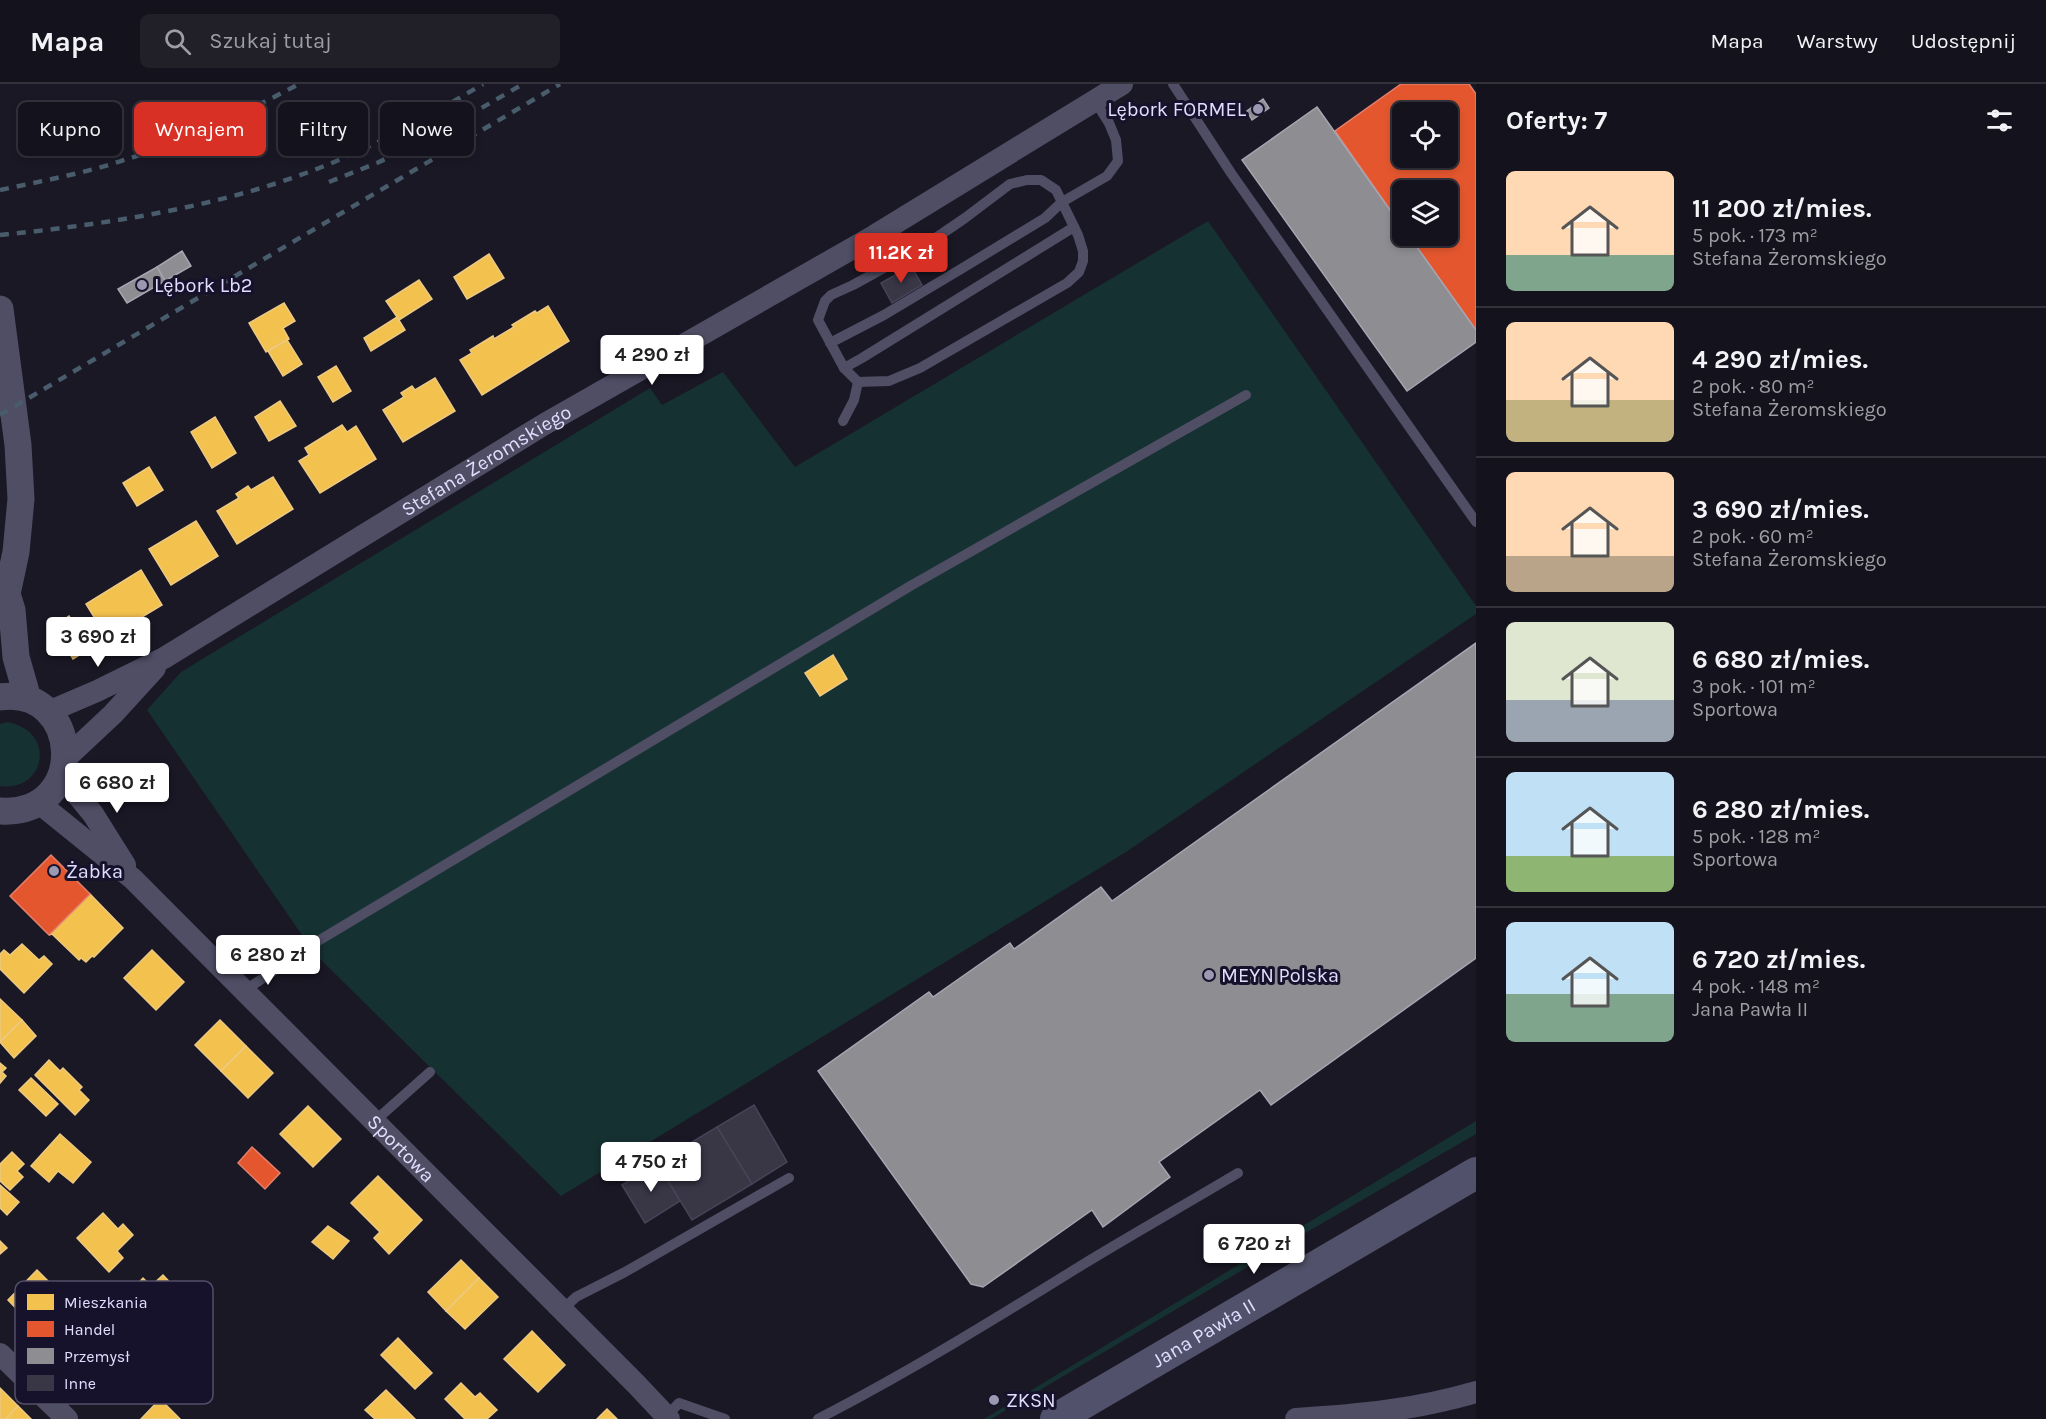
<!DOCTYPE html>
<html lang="pl">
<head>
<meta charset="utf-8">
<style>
	body { margin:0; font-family:Karla,sans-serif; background:#212029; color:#f1f3f6; height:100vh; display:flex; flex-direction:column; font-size:22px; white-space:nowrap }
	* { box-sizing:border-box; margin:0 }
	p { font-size:20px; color:#9d9ea3 }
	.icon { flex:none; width:33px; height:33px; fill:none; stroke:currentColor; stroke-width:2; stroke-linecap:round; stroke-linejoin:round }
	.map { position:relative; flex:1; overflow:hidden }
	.details { display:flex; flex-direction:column; background:#14121c; width:570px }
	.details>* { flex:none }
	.guide { position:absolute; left:18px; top:18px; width:570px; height:54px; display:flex; gap:12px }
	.controls { position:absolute; left:1392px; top:18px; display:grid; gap:12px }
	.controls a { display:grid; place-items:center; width:66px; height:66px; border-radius:9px; background:#14121c; box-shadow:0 3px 9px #0003,0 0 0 2px #33323b; font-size:30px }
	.price { position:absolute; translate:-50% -51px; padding:0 14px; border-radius:6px; background:#fff; color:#222; font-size:20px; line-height:39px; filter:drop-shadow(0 2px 3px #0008) }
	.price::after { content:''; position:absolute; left:50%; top:36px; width:18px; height:14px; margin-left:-9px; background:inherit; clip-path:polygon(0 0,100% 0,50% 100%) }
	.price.selected { background:#d93025; color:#fff }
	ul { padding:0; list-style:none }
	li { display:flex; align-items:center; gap:18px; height:150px; padding:0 30px }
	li+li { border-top:2px solid #33323b }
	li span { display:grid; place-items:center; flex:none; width:168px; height:120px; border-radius:9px; color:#555 }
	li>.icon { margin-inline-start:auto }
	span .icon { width:72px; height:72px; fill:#fffc; stroke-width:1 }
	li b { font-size:26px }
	h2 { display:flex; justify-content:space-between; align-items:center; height:72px; padding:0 30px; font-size:26px }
	.pill { padding:0 21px; border-radius:9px; background:#14121c; box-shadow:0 3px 9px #0003,0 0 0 2px #33323b; font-size:21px; line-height:54px }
	.pill.selected { background:#d93025; color:#fff }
	header { display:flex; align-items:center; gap:36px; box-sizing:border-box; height:84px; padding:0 30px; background:#14121c; border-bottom:2px solid #33323b }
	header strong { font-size:28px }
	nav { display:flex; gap:33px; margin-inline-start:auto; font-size:21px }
	.search { width:420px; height:54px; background:#212029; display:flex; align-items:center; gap:15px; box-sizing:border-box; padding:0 21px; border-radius:9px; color:#9d9ea3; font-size:22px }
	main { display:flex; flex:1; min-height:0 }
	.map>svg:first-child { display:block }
</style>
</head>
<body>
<header>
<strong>Mapa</strong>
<div class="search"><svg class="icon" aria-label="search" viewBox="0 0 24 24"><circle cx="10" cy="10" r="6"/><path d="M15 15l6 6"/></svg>Szukaj tutaj</div>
<nav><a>Mapa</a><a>Warstwy</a><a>Udostępnij</a></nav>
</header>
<main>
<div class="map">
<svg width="1476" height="1335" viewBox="0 0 1476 1335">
	<rect width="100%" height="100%" fill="#1a1825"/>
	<g fill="#163132">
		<path d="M 1208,137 L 1476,522 L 1476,530 L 1126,768 L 561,1112 L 315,870 L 147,626 L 181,588 L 650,304 L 662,321 L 723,288 L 795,383 Z"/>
		<path d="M 7,638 C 57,647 46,708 0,702 L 0,640 Z"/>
		<path d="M 1476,1037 L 1476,1050 L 1283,1162 L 991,1335 L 984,1335 Z"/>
	</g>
	<g fill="#f2c14e" stroke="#edc983" stroke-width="1.5">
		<path d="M 489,170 L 504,194 L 467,215 L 454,193 Z"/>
		<path d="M 419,196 L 432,215 L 399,236 L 386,217 Z"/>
		<path d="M 284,219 L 295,237 L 283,244 L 289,255 L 266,268 L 249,239 Z"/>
		<path d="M 548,222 L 569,257 L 482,311 L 460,276 L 472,269 L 470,266 L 493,252 L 494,255 L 514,243 L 512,241 L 535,227 L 537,229 Z"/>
		<path d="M 397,233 L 405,246 L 371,267 L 364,254 Z"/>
		<path d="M 287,256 L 302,280 L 283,292 L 268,267 Z"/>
		<path d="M 336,282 L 351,307 L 333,318 L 318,293 Z"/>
		<path d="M 435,294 L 455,327 L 403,358 L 383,326 L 404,313 L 401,309 L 412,302 L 415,306 Z"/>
		<path d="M 280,317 L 296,342 L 269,357 L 255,333 Z"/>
		<path d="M 215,333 L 236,369 L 212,384 L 191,348 Z"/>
		<path d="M 342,341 L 347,348 L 356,342 L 376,375 L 320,409 L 299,377 L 309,371 L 305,364 Z"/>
		<path d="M 149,383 L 163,406 L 137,422 L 123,399 Z"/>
		<path d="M 273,393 L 293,425 L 237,460 L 217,427 L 239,414 L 236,410 L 248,402 L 251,406 Z"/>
		<path d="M 196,437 L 218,472 L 171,501 L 149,465 Z"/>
		<path d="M 141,486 L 162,521 L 107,554 L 86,520 Z"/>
		<path d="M 69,532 L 89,565 L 73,575 L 53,543 Z"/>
		<path d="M 833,571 L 847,595 L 820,612 L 805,589 Z"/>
		<path d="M 90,810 L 123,844 L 94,873 L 92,872 L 86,878 L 81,874 L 79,876 L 52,850 L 49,851 Z"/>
		<path d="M 22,860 L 39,876 L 44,872 L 52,880 L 24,909 L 0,885 L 0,870 L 4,866 L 10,871 Z"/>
		<path d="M 152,866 L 184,898 L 156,926 L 124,894 Z"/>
		<path d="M 0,915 L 22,936 L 0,958 Z"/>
		<path d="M 22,936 L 36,952 L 14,974 L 0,958 Z"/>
		<path d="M 220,936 L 246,962 L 221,987 L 195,961 Z"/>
		<path d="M 246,962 L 273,989 L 248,1014 L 221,987 Z"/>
		<path d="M 49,976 L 60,987 L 63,984 L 82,1003 L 79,1006 L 89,1016 L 75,1031 L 35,991 Z"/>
		<path d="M 0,979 L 6,984 L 2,988 L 6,992 L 0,999 Z"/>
		<path d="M 31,994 L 58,1020 L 46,1032 L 19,1006 Z"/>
		<path d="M 308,1022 L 341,1055 L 313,1083 L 280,1050 Z"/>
		<path d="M 60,1050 L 91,1078 L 73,1099 L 58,1087 L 49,1098 L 31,1082 Z"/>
		<path d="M 12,1068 L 24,1080 L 17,1087 L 23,1093 L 10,1106 L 0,1097 L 0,1080 Z"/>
		<path d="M 378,1092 L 422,1136 L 389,1170 L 374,1154 L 380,1148 L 351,1119 Z"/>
		<path d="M 0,1101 L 19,1118 L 7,1131 L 0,1124 Z"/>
		<path d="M 103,1129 L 118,1145 L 123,1140 L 133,1151 L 117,1167 L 123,1174 L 109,1188 L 77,1154 Z"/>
		<path d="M 328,1142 L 349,1157 L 333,1175 L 312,1158 Z"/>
		<path d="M 0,1157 L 7,1164 L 0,1170 Z"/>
		<path d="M 461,1176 L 479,1194 L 446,1227 L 428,1208 Z"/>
		<path d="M 37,1186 L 78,1227 L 52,1253 L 38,1239 L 34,1243 L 8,1216 Z"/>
		<path d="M 163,1191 L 178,1207 L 183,1203 L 192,1212 L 164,1239 L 132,1206 L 143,1194 L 151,1202 Z"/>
		<path d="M 479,1194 L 498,1213 L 465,1245 L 446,1227 Z"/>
		<path d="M 532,1247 L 565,1281 L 538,1308 L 504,1275 Z"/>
		<path d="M 398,1254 L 432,1289 L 415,1305 L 381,1271 Z"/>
		<path d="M 461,1299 L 475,1313 L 480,1309 L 497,1326 L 487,1335 L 465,1335 L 445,1315 Z"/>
		<path d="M 0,1304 L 18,1322 L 6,1335 L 0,1335 Z"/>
		<path d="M 386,1306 L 415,1335 L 375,1335 L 365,1326 Z"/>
		<path d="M 160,1315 L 180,1335 L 141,1335 Z"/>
		<path d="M 18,1322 L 31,1335 L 6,1335 Z"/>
		<path d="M 607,1325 L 617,1335 L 597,1335 Z"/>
	</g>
	<g fill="#e4572e" stroke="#e37f6c" stroke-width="1.5" fill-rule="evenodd">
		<path d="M 1401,0 L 1469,0 L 1476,10 L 1476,246 L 1409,152 L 1448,152 L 1448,106 L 1402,106 L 1402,143 L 1335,47 ZM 1402,28 L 1448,28 L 1448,74 L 1402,74 Z"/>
		<path d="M 51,771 L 90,810 L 49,851 L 10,812 Z"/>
		<path d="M 252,1063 L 280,1089 L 265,1105 L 238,1079 Z"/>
	</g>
	<g fill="#8d8d92" stroke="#a6a5b2" stroke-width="1.5">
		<path d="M 1263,15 L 1269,24 L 1252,36 L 1247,27 Z"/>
		<path d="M 1317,23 L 1402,143 L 1402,152 L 1409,152 L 1476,246 L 1476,258 L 1407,307 L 1242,76 Z"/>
		<path d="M 182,167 L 191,182 L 165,197 L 157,183 Z"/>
		<path d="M 157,183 L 165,197 L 127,219 L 118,205 Z"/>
		<path d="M 1476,559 L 1476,874 L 1271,1021 L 1260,1006 L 1159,1078 L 1170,1093 L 1103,1143 L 1092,1126 L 983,1203 L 971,1200 L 818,987 L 929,908 L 933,913 L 1010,859 L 1014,865 L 1101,803 L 1112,817 Z"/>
	</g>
	<g fill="#393646" stroke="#474358" stroke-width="1.5">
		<path d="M 911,182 L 922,201 L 892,219 L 881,199 Z"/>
		<path d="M 754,1021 L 787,1078 L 752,1100 L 717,1043 Z"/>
		<path d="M 717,1043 L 752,1100 L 692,1136 L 657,1079 Z"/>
		<path d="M 657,1079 L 680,1117 L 645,1139 L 622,1101 Z"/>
	</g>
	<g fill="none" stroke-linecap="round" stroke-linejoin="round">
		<g stroke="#4f4e65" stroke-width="10">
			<path d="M 1173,0 L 1231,89 L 1476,438"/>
			<path d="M 830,259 L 884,231 L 961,185 L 1045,134 L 1062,118 L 1107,92 L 1118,77 L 1116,56 L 1109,39 L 1095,17"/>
			<path d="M 844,284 L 862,274 L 1074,143"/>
			<path d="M 843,337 L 854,316 L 858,298 L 844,284 L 818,236 L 825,217 L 831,211 L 853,201 L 924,162 L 965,134 L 1010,100 L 1027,96 L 1041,96 L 1056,106 L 1078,151 L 1083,167 L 1083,177 L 1079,188 L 1067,199 L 920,284 L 889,297 L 858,298"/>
			<path d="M 244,907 L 313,860 L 912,501 L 1246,311"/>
			<path d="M 376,1036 L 430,988"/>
			<path d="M 562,1226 L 576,1213 L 625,1188 L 789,1094"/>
			<path d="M 666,1333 L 679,1319 L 725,1335"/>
			<path d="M 818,1335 C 909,1288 995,1235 1082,1181 C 1133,1150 1186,1120 1238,1089"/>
		</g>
		<g stroke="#4f4e65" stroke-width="22">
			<path id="s1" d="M 48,628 L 97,607 L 164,574 L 543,341 L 874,152 L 1122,0"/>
			<path d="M 66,674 L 113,630 L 155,584"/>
			<path d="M 62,692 L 93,730 L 125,781"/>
			<path id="s2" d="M 39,719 L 133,795 L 636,1300 L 669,1335"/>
			<path d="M 0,1270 L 67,1335"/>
			<path d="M 1296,1335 C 1360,1331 1414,1326 1476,1308"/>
		</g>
		<g stroke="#4f4e65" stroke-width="27">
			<path d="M 0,225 L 18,361 L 21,415 L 16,468 L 7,510 L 0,523"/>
			<path d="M 7,510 L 12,526 L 16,573 L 28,615"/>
			<path d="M 0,613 C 81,601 91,732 0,727"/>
		</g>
		<path stroke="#52516b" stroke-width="32" id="s3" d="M 1056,1335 L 1476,1089"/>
		<g stroke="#485c6c" stroke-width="4.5" stroke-dasharray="9 8" stroke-linecap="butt">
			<path d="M 329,98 L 377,79 L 433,52 L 523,0"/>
			<path d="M 0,106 C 41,97 82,90 121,77 C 183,58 242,30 299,0"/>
			<path d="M 0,151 C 99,141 201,126 295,93 C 361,70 423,36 483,0"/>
			<path d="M 0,331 L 560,0"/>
		</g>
	</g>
	<g fill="#9b98b2" stroke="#16122b" stroke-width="2">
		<circle cx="1258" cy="25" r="6"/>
		<circle cx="142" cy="201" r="6"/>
		<circle cx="54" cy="787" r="6"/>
		<circle cx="1209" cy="891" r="6"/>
		<circle cx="994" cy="1316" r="6"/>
	</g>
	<g text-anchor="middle" stroke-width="6" stroke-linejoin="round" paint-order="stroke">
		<g font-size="20" fill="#e1ddfe" stroke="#16122b" text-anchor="start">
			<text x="1246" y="32" text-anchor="end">Lębork FORMEL</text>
			<text x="154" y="208">Lębork Lb2</text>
			<text x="66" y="794">Żabka</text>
			<text x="1221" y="898">MEYN Polska</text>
			<text x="1006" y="1323">ZKSN</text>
		</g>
		<g font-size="20" fill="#e1ddfe" stroke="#16122b">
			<text dy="7" stroke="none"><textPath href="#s1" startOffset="506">Stefana Żeromskiego</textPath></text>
			<text dy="7" stroke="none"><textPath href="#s2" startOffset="501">Sportowa</textPath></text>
			<text dy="7" stroke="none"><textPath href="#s3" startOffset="171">Jana Pawła II</textPath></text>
		</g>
	</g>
	<rect x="15" y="1197" width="198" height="123" rx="9" fill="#16122b" stroke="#534f6a" stroke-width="1.5"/>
	<rect x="27" y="1210" width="27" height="16" fill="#f2c14e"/>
	<rect x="27" y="1237" width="27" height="16" fill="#e4572e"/>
	<rect x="27" y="1264" width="27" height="16" fill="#8d8d92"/>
	<rect x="27" y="1291" width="27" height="16" fill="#393646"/>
	<g font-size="16" fill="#e1ddfe">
		<text x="64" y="1224">Mieszkania</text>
		<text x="64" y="1251">Handel</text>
		<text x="64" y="1278">Przemysł</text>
		<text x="64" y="1305">Inne</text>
	</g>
</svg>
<div class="controls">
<a><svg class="icon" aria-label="locate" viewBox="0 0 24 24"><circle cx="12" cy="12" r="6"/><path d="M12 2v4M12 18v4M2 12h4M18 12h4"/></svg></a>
<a><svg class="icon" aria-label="layers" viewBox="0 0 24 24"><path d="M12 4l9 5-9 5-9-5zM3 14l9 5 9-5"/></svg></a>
</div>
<b class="price selected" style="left:901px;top:200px">11.2K zł</b>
<b class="price" style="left:652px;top:302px">4 290 zł</b>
<b class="price" style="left:98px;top:584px">3 690 zł</b>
<b class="price" style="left:117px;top:730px">6 680 zł</b>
<b class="price" style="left:268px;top:902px">6 280 zł</b>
<b class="price" style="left:651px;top:1109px">4 750 zł</b>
<b class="price" style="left:1254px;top:1191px">6 720 zł</b>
<div class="guide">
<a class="pill">Kupno</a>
<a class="pill selected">Wynajem</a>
<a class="pill">Filtry</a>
<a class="pill">Nowe</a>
</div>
</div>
<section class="details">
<h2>Oferty: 7<svg class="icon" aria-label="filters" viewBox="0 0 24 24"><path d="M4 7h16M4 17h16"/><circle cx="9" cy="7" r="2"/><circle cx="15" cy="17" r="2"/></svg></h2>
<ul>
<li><span style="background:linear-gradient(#ffd9b3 70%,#7fa58c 0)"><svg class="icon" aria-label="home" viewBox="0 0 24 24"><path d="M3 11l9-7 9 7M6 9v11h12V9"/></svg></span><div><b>11 200 zł/mies.</b><p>5 pok. · 173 m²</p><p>Stefana Żeromskiego</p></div></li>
<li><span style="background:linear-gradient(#ffd9b3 65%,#c2b280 0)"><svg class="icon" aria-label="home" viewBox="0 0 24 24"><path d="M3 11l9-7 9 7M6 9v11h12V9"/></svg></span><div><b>4 290 zł/mies.</b><p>2 pok. · 80 m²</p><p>Stefana Żeromskiego</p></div></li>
<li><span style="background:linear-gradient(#ffd9b3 70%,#b9a48a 0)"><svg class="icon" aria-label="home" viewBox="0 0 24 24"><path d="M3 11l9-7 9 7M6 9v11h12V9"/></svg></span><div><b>3 690 zł/mies.</b><p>2 pok. · 60 m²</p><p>Stefana Żeromskiego</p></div></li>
<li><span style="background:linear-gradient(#dfe7d0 65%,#9aa5b1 0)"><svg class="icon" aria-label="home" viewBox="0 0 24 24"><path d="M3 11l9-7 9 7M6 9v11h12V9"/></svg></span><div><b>6 680 zł/mies.</b><p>3 pok. · 101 m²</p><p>Sportowa</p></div></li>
<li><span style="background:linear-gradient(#bfe0f5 70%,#8fb573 0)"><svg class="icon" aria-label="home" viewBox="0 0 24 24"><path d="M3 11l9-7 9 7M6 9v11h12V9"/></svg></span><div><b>6 280 zł/mies.</b><p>5 pok. · 128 m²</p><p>Sportowa</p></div></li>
<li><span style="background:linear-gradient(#bfe0f5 60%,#7fa58c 0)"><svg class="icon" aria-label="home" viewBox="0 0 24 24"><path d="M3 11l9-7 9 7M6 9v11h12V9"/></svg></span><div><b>6 720 zł/mies.</b><p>4 pok. · 148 m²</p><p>Jana Pawła II</p></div></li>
</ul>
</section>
</main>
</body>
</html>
